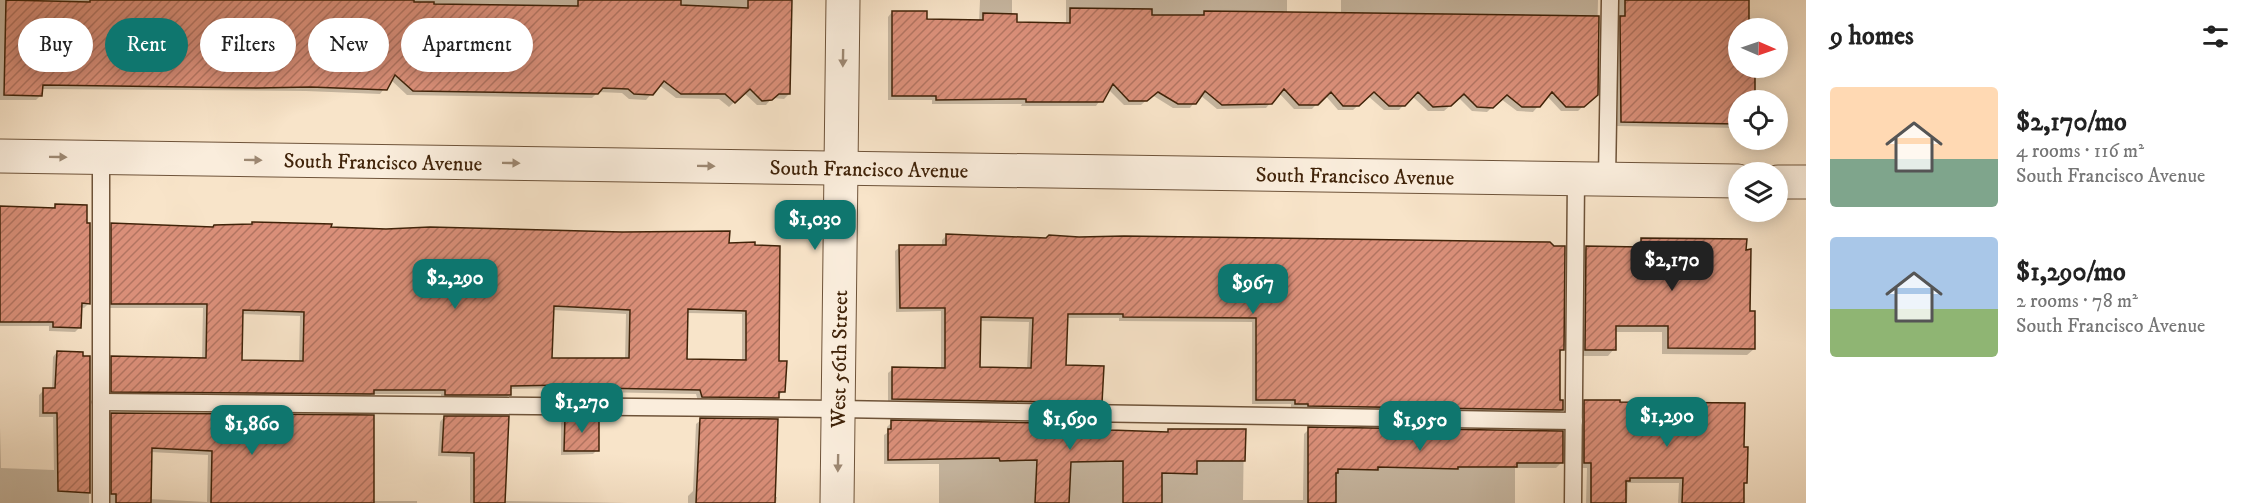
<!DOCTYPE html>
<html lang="en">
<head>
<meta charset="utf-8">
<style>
	body { margin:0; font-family:"IM FELL DW Pica",serif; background:#f6f6f6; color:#222; height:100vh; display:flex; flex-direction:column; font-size:22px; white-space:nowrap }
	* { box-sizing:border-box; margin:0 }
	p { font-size:20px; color:#767676 }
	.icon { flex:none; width:33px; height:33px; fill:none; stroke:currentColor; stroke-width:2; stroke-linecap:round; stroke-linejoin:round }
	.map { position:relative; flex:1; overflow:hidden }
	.panel { display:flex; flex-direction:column; background:#fff; width:450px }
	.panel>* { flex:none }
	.guide { position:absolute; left:18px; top:18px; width:570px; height:54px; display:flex; gap:12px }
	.needle { width:39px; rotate:92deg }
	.buttons { position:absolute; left:1728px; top:18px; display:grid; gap:12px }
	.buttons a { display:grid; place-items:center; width:60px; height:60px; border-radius:50%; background:#fff; box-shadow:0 3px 15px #0003; font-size:30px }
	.price { position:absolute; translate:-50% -51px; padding:0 14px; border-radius:12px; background:#0f766e; color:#fff; font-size:20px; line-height:39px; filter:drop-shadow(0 2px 3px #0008) }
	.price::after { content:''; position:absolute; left:50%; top:36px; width:18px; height:14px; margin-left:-9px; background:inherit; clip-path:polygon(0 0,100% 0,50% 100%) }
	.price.current { background:#222; color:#fff }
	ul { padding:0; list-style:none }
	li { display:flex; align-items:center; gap:18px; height:150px; padding:0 24px }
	li span { display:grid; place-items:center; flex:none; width:168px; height:120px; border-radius:6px; color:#555 }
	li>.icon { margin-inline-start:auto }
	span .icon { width:72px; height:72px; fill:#fffc; stroke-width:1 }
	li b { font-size:26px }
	h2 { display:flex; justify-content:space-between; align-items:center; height:72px; padding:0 24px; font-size:26px }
	.pill { padding:0 21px; border-radius:27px; background:#fff; box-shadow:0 3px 15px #0003; font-size:21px; line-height:54px }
	.pill.current { background:#0f766e; color:#fff }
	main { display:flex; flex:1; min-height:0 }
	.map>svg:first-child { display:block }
</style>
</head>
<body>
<main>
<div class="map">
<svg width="1806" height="503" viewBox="0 0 1806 503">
	<defs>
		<pattern id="building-hatch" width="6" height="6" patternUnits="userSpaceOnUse" patternTransform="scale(1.5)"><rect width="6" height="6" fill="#da8f79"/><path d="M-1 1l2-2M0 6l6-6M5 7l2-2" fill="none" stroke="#b27461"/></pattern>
	</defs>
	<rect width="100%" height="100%" fill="#f8e4c9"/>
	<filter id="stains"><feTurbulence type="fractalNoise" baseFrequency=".00333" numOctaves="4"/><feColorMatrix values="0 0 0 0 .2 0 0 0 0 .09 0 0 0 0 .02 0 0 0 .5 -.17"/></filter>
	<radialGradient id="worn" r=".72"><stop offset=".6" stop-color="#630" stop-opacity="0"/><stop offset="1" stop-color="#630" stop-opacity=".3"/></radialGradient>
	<g fill="#0003" fill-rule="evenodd">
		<path d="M 0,0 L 790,0 L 789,94 L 784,99 L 772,98 L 766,105 L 757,105 L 744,93 L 729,107 L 719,99 L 676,98 L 659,85 L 646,100 L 629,99 L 622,93 L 598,92 L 592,98 L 407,95 L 391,80 L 380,94 L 306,91 L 41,89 L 41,95 L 36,100 L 0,100 Z"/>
		<path d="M 980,0 L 1012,0 L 1012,15 L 1016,24 L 1066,24 L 1066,0 L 1287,0 L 1287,13 L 1341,13 L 1341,0 L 1598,0 L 1596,94 L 1578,111 L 1561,111 L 1547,96 L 1533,112 L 1517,111 L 1501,99 L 1487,112 L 1472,111 L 1459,98 L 1444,111 L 1428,111 L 1412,96 L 1399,110 L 1384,110 L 1368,96 L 1353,110 L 1338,110 L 1325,95 L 1312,109 L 1294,109 L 1279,93 L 1266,108 L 1217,109 L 1200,95 L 1190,108 L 1173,108 L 1152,95 L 1141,105 L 1124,105 L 1108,89 L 1096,106 L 1021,106 L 1022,104 L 932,104 L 932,100 L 888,100 L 888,17 L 892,12 L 925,20 L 979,21 Z"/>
		<path d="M 1615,0 L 1748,0 L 1747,28 L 1738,28 L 1738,68 L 1754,68 L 1753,100 L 1738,100 L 1738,128 L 1617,126 L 1618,75 L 1615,78 Z"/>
		<path d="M 56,205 L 89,303 L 84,308 L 80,307 L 80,327 L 75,332 L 49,331 L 49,326 L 0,326 L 0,208 L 52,209 Z"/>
		<path d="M 112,225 L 330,229 L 728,245 L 778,363 L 783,391 L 773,402 L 698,401 L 696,394 L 597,392 L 597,396 L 593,400 L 561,400 L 561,388 L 509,389 L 509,395 L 505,399 L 441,399 L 441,394 L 372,394 L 368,398 L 108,395 L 108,362 L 112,358 L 202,360 L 203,308 L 108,308 L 108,229 ZM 552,310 L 626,314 L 625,360 L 550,360 ZM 686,313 L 742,314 L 742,362 L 686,360 ZM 241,314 L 300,316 L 299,363 L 240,362 Z"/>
		<path d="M 946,236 L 1562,350 L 1559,354 L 1558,401 L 1562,410 L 1557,414 L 1304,410 L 1304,408 L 1291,408 L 1291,404 L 1252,404 L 1252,322 L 1119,321 L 1119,318 L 1067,318 L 1065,367 L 1101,402 L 1096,407 L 888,403 L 888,373 L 893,369 L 941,370 L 941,311 L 896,312 L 895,251 L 900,247 L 942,247 L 942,240 ZM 979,321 L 1029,322 L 1027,369 L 979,368 Z"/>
		<path d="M 1642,240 L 1749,313 L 1754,349 L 1747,355 L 1662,354 L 1662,332 L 1614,332 L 1614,349 L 1608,356 L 1579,356 L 1580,255 L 1586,248 L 1635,248 Z"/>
		<path d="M 57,352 L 89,358 L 89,503 L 0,503 L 0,427 L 1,468 L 54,470 L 53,417 L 39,417 L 39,395 L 44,390 L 52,390 L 53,357 Z"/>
		<path d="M 1585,401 L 1743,448 L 1746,482 L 1744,484 L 1744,503 L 1678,503 L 1679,483 L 1628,483 L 1627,503 L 1586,503 L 1587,468 L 1579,468 L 1580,406 Z"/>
		<path d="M 112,414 L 372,501 L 417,501 L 417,503 L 107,503 L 107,419 ZM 150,452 L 208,455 L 207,502 L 149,499 Z"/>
		<path d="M 444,417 L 508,418 L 504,501 L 628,503 L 470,503 L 470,457 L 438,456 L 440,422 Z"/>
		<path d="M 565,418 L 597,450 L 593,454 L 561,455 L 561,423 Z"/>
		<path d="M 701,420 L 774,497 L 777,497 L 776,503 L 688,503 L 688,496 L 693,491 L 696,424 Z"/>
		<path d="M 892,422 L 1099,429 L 1108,432 L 1166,433 L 1169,430 L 1244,431 L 1243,500 L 1303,500 L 1304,434 L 1309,429 L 1561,463 L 1556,468 L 1515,468 L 1515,503 L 939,503 L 939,464 L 884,464 L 884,435 L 887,433 L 887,427 Z"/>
	</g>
	<g fill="url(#building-hatch)" stroke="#402309" stroke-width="1.5" fill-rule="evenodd">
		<path d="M 6,0 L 90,2 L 90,0 L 414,0 L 414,2 L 434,2 L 434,4 L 578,6 L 578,0 L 681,0 L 681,5 L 748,8 L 748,0 L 792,0 L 790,94 L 779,94 L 772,100 L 762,101 L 750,89 L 735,103 L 725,94 L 681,94 L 664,81 L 653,95 L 634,94 L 628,89 L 603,88 L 598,94 L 413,91 L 395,75 L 387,90 L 311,87 L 257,88 L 43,85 L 42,96 L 4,95 Z"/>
		<path d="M 1625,0 L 1749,0 L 1749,28 L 1738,28 L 1738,68 L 1755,68 L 1755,100 L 1738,100 L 1738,124 L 1621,122 L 1620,16 L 1625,16 Z"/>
		<path d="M 1070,8 L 1152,9 L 1152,15 L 1204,15 L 1204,11 L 1599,16 L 1598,95 L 1584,107 L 1566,107 L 1552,92 L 1540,107 L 1522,107 L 1507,95 L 1493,108 L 1477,107 L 1464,94 L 1451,106 L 1433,107 L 1418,92 L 1405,106 L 1389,106 L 1374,92 L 1359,106 L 1343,106 L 1331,92 L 1318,105 L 1299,105 L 1284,89 L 1272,104 L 1222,105 L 1205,91 L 1196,104 L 1178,104 L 1158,92 L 1147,101 L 1129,101 L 1113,84 L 1103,102 L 1026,102 L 1026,99 L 936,100 L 936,96 L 892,96 L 892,11 L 927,11 L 927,19 L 983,20 L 983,13 L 1017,14 L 1017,22 L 1070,23 Z"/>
		<path d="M 55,204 L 87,205 L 87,223 L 90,223 L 90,304 L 82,303 L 81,328 L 53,327 L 53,322 L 0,322 L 0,206 L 55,208 Z"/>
		<path d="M 252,222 L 332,224 L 331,227 L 386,229 L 430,227 L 622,232 L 730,231 L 729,243 L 755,242 L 755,245 L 780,246 L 779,361 L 787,361 L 785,392 L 779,392 L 779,398 L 702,397 L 700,390 L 599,388 L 599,396 L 565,396 L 565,385 L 511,386 L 511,395 L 445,395 L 445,390 L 374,390 L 374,394 L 111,392 L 111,356 L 206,358 L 207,304 L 111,304 L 111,223 L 213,227 L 214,225 L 252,224 ZM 554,306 L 630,310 L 629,358 L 552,358 ZM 688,309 L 746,311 L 746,360 L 687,359 ZM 243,310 L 304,312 L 303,361 L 242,360 Z"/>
		<path d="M 946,234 L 1046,238 L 1049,235 L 1079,237 L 1124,236 L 1550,242 L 1554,246 L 1565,246 L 1564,350 L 1560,350 L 1560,400 L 1563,400 L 1563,410 L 1308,406 L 1308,404 L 1295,404 L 1295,400 L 1256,400 L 1256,318 L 1123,317 L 1123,314 L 1068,314 L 1066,365 L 1104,366 L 1102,403 L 892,399 L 892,367 L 945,368 L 945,308 L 900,308 L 899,245 L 946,245 ZM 981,317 L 1033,318 L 1031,368 L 980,367 Z"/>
		<path d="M 1641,238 L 1747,239 L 1746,250 L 1751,249 L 1750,311 L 1755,311 L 1755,349 L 1668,348 L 1668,326 L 1616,326 L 1616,350 L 1585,350 L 1586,246 L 1641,247 Z"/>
		<path d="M 57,351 L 83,352 L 83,356 L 90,356 L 90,493 L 58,491 L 57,413 L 43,413 L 43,388 L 55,388 Z"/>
		<path d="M 1584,400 L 1620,400 L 1620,402 L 1745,403 L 1744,447 L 1748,447 L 1747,483 L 1744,483 L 1744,503 L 1682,503 L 1683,478 L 1630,478 L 1630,481 L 1626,481 L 1626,503 L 1591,503 L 1591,463 L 1584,463 Z"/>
		<path d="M 111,413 L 374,415 L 374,503 L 211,503 L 212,451 L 152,448 L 151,503 L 116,503 L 116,494 L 111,494 Z"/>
		<path d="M 444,416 L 509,416 L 505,503 L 474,503 L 474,453 L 442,452 Z"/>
		<path d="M 565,417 L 599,417 L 599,451 L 564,451 Z"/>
		<path d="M 700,418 L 778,419 L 775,503 L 696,503 Z"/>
		<path d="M 891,420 L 1101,424 L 1101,428 L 1110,428 L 1110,430 L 1168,432 L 1168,429 L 1246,429 L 1245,461 L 1197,461 L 1197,474 L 1162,473 L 1162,503 L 1123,503 L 1123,461 L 1071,462 L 1069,503 L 1035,503 L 1037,460 L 1000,461 L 999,458 L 888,460 L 888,429 L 891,429 Z"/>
		<path d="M 1308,427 L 1563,431 L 1563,463 L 1517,463 L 1517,467 L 1458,467 L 1458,469 L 1378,467 L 1378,470 L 1338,469 L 1338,473 L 1336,473 L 1336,503 L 1308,503 Z"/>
	</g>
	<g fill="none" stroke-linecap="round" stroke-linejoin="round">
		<g stroke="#6e5339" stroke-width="19">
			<g id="lane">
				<path d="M 1607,179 L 1610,0"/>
				<path d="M 101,402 L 838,409 L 1574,421"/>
				<path d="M 101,503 L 101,157"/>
				<path d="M 1573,503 L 1576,179"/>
			</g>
		</g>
		<g stroke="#6e5339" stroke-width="35">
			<g id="street">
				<path d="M 0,156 L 1738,181"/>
				<path d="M 1778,182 L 1806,182"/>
				<path d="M 837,503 L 843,0"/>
			</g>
		</g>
		<use href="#lane" stroke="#faeddc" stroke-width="16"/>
		<use href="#street" stroke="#faeddc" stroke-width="33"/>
	</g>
	<defs><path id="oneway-solid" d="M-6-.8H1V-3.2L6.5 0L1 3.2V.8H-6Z" transform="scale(1.5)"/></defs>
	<g fill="#9d8872">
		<use href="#oneway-solid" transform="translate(843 58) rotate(91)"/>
		<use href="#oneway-solid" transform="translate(58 157) rotate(1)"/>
		<use href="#oneway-solid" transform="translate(253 160) rotate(1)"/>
		<use href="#oneway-solid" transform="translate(511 163) rotate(1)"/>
		<use href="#oneway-solid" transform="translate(706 166) rotate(1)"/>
		<use href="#oneway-solid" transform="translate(838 463) rotate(91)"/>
	</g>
	<g text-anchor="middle" stroke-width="5" stroke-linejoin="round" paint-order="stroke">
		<g font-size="21" fill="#402309" stroke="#faeddc">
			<text transform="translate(383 162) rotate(1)" y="7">South Francisco Avenue</text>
			<text transform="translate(869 169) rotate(1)" y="7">South Francisco Avenue</text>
			<text transform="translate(1355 176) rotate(1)" y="7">South Francisco Avenue</text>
			<text transform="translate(839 359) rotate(-89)" y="7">West 56th Street</text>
		</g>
	</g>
	<rect width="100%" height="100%" filter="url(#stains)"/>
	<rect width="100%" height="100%" fill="url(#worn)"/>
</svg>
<div class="buttons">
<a><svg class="needle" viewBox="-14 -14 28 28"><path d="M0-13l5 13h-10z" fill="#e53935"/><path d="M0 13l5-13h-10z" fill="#767676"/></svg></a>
<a><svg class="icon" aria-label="locate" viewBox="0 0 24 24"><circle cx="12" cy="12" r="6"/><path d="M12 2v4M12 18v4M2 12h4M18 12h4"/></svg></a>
<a><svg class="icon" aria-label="layers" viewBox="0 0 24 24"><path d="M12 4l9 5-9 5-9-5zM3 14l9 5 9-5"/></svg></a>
</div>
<b class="price" style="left:815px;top:251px">$1,030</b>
<b class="price current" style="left:1672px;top:292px">$2,170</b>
<b class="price" style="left:455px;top:310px">$2,290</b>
<b class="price" style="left:1253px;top:315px">$967</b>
<b class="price" style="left:582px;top:434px">$1,270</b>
<b class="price" style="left:1667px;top:448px">$1,290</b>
<b class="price" style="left:1070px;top:451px">$1,690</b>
<b class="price" style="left:1420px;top:452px">$1,950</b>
<b class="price" style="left:252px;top:456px">$1,860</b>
<div class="guide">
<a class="pill">Buy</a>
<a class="pill current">Rent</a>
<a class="pill">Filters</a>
<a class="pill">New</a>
<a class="pill">Apartment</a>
</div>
</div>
<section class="panel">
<h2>9 homes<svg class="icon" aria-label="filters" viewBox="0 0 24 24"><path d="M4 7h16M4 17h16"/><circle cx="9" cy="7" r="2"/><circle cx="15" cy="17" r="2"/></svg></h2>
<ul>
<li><span style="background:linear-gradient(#ffd9b3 60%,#7fa58c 0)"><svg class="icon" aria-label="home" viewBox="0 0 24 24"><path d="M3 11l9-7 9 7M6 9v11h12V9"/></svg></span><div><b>$2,170/mo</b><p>4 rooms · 116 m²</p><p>South Francisco Avenue</p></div></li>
<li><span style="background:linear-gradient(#a9c7e8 60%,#8fb573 0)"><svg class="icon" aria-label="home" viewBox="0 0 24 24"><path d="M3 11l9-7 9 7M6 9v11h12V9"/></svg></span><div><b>$1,290/mo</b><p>2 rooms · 78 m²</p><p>South Francisco Avenue</p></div></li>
</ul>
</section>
</main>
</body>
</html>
